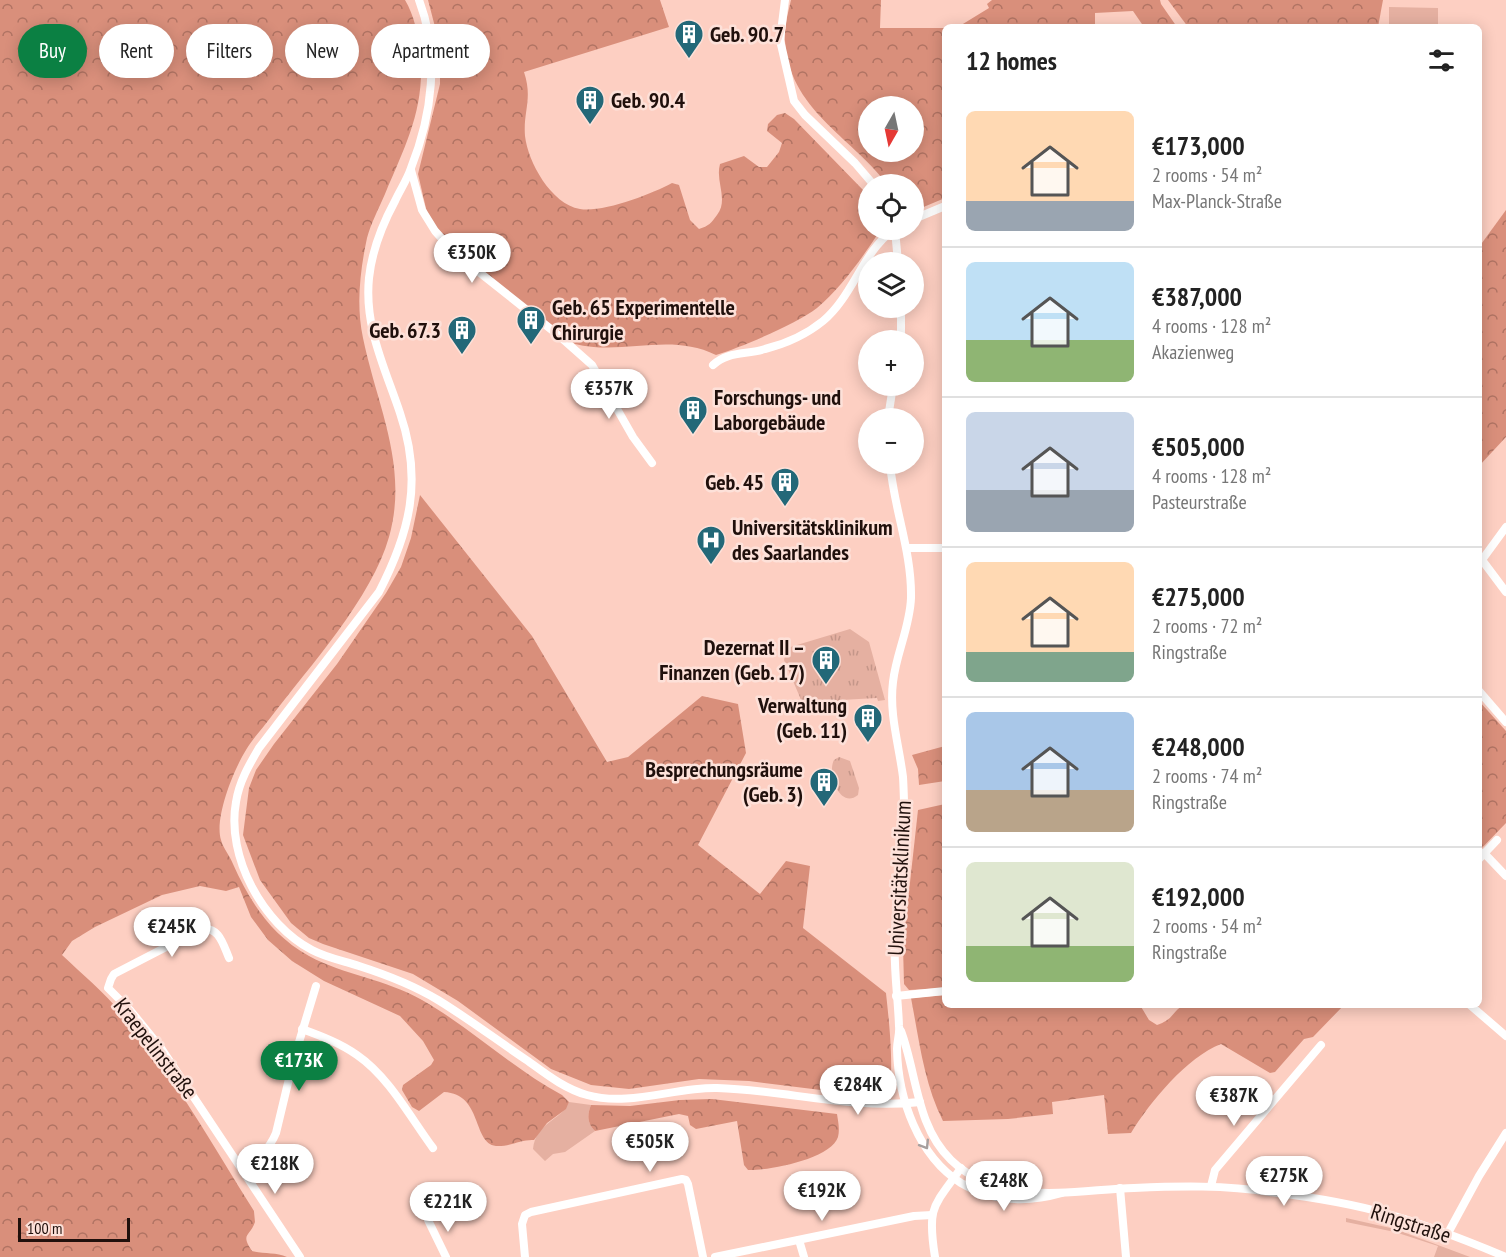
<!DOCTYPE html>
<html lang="en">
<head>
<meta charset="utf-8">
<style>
	body { margin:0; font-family:"PT Sans Narrow",sans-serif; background:#f2f2f2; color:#222; height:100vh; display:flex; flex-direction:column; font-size:22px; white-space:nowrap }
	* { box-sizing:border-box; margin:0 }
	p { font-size:20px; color:#767676 }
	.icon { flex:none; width:33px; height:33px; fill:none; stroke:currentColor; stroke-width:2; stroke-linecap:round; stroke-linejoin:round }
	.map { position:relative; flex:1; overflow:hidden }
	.drawer { position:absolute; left:942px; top:24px; width:540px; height:984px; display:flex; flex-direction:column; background:#fff; border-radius:9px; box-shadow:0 3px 15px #0003 }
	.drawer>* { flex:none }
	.guide { position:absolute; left:18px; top:24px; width:570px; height:54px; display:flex; gap:12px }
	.needle { width:39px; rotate:189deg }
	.fabs { position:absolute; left:858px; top:96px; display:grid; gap:12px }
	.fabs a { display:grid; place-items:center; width:66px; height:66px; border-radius:50%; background:#fff; box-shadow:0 3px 15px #0003; font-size:30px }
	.scale { position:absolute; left:18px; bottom:15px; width:112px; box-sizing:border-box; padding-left:6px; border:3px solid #20100c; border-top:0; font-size:16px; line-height:21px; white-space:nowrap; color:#20100c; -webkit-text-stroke:4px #fde1d9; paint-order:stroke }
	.price { position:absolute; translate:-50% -51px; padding:0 14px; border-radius:21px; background:#fff; color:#222; font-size:20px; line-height:39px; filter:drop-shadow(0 2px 3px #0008) }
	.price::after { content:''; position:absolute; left:50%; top:36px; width:18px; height:14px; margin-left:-9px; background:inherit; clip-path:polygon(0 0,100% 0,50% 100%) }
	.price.current { background:#0b8043; color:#fff }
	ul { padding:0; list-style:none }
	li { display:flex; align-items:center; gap:18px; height:150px; padding:0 24px }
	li+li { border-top:2px solid #e0e0e0 }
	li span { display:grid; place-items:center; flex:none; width:168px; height:120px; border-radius:9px; color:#555 }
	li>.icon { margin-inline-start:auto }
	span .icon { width:72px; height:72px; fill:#fffc; stroke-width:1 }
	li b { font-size:26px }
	h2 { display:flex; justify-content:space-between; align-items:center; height:72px; padding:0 24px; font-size:26px }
	.chip { padding:0 21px; border-radius:27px; background:#fff; box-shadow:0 3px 15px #0003; font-size:21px; line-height:54px }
	.chip.current { background:#0b8043; color:#fff }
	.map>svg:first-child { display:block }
</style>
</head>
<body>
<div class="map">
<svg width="1506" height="1257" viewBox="0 0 1506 1257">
	<defs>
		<pattern id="forest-crowns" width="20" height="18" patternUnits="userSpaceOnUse" patternTransform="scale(1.5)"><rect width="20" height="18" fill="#d98f7b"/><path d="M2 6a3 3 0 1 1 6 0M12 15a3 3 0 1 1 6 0" fill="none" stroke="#b07363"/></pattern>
		<pattern id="park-tufts" width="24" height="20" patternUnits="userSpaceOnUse" patternTransform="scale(1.5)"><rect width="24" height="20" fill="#e5b0a1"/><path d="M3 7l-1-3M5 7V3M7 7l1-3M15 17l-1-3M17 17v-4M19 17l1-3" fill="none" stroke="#c49689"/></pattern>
	</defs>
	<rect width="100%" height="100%" fill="#fdcfc2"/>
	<g fill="#e5b0a1">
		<path d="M 1389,7 L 1438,8 L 1438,27 L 1389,27 Z"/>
		<path d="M 569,1102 L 591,1105 C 587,1115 587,1123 595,1131 L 565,1152 L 553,1154 L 545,1161 L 533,1149 C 536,1122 561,1121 569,1102 Z"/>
		<path d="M 1346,1218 L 1395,1229 L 1470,1257 L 1434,1257 L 1438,1246 L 1395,1232 L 1346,1222 Z"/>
	</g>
	<g fill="url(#forest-crowns)" fill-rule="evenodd">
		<path d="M 0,0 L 405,0 C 414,15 418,34 420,51 C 426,107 406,144 385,194 C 379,208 371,223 367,238 C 360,271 356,305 363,338 C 377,406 409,466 389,537 C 372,598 309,667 271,717 C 263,728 253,738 246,750 C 234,769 214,818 221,840 C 223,848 230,856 233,864 C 250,902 271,935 309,956 C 344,975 385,979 422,1000 C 471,1028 512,1068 562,1095 L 569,1102 L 566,1109 L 547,1123 L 534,1140 C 522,1139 509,1147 496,1146 C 472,1143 483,1094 444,1092 L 419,1111 L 412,1107 L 402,1090 L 403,1085 L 431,1065 L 434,1060 L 423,1041 L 400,1016 L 324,981 L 292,961 L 268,940 L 251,917 L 239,887 L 226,891 L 200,886 L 162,895 L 95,927 L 72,941 L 62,955 C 82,974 104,992 121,1013 C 173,1074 212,1144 254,1211 C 254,1212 255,1221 255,1222 C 250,1237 240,1233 252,1251 C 264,1254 276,1252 287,1257 L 0,1257 Z"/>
		<path d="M 428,0 L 660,0 L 669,27 L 524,72 C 533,99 523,111 525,136 C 528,162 551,204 580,209 C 602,213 652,194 672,183 L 679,185 L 690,220 L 699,229 C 709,226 711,223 717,215 C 729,199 715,182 720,164 L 744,156 L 759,167 L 767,167 L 779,152 L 782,143 L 767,131 L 768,124 L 777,115 L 785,113 L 794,119 L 863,190 L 868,198 L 868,230 L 880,230 L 879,232 C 863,257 840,289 817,308 C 796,324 742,347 716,355 C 669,332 623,356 575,344 L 456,251 L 428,217 L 418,174 L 440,84 L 440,46 Z"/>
		<path d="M 791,0 L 881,0 L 880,28 L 944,28 L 945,198 L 914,211 L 914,184 L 887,184 C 850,136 789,109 785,41 C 784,27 788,13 791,0 ZM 868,106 L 914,106 L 914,152 L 868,152 Z"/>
		<path d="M 992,0 L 1160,0 L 1161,4 L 1177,27 L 1144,27 L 1133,11 L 1095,13 L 1095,27 L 958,27 L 989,8 L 987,4 Z"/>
		<path d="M 1168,0 L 1383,0 L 1378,27 L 1188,27 Z"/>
		<path d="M 1506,210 L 1506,437 L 1479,466 L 1479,247 Z"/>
		<path d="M 420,495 L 532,636 L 607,762 L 628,757 L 702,696 L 738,704 L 746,753 L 698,845 L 760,894 L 786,861 L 810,866 L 803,928 L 886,993 C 888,1012 896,1079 887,1093 L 837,1092 L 749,1081 L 699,1079 L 629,1089 L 591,1085 L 551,1069 L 458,1001 L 413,974 L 323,944 L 309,938 L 291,923 L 260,880 L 243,835 L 249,788 L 256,770 L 274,744 L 337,664 L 386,593 L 401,567 L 411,538 Z"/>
		<path d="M 1479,701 L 1506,731 L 1506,823 L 1479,851 Z"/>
		<path d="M 945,746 L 945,781 L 919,785 L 918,769 L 912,755 Z"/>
		<path d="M 945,804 L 945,988 L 909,990 L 904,984 L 903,946 L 918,810 Z"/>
		<path d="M 945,995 L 945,1005 L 1140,1005 L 1149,1020 L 1157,1025 C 1175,1019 1172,1010 1185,1005 L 1344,1005 L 1313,1037 L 1304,1039 L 1275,1072 L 1270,1073 L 1221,1044 C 1187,1057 1150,1102 1131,1133 L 1108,1134 L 1104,1095 L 1052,1102 L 1053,1114 L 1008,1119 L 943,1121 C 924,1084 919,1039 911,998 Z"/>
		<path d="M 712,1099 L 837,1114 C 838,1121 840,1129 838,1137 C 831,1159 768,1171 748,1170 L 744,1165 L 737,1121 L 696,1129 L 690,1125 L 688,1116 L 679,1114 L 595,1131 C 587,1123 587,1115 591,1105 L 630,1106 L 680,1100 Z"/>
	</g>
	<g fill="url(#park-tufts)">
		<path d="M 850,629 L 869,642 L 885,700 L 878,701 L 877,698 L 841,700 L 805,709 L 784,660 L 787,648 Z"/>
		<path d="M 839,757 L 850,761 L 859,788 L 858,795 C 839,810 827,772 834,760 Z"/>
	</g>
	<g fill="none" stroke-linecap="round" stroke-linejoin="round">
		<g stroke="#fff" stroke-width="8">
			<path d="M 419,0 C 440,55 432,115 411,168 C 407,180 400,190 395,201 C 382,225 372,250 369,278 C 364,327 385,368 400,413 C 423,480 410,532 379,592 L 259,748 C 249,765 239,782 236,802 C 226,857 263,924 312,950 C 327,958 344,961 359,966 C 387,975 413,985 438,1000 C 469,1019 498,1041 528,1061 C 546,1074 565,1089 587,1095 C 629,1107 675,1087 717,1088 C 785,1090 852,1110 920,1102"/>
			<path d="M 785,0 L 780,40 L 794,101 L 805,115 L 855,163 L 873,184"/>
			<path d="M 411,170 L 422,210 L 435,231 L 455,253 L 557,334 L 592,365 L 633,437 L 652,463"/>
			<path d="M 914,219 L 945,206"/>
			<path d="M 895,230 L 898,262"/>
			<path d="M 901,308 L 901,340"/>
			<path d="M 713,365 C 728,351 746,355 765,349 C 785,344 807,334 823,321 C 853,296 862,253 893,230"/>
			<path d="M 888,418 L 893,386"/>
			<path d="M 890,464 C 894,509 912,552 911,598 C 910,627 896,654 893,682 C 889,714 899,745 903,777 C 904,793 904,810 905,827 C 905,863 897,899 895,935 C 893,966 898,996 899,1026 C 900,1034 897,1041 897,1049 C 898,1098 918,1156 961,1183 C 993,1202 1027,1203 1062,1193"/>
			<path d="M 907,548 L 945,548"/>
			<path d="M 1482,560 L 1506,592"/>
			<path d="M 1479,564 L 1506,527"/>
			<path d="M 1479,691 L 1506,722"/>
			<path d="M 1484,853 L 1506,876"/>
			<path d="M 1479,859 L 1497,840"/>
			<path d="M 229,958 C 223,944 219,926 201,929 L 114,974 L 111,979 L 108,988 L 130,1010 L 161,1048 L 300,1257"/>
			<path d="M 896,996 L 945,991"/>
			<path d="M 1470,1005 L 1506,1036"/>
			<path d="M 302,1029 C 321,1036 340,1043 357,1055 C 389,1077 410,1117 433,1148"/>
			<path d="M 901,1031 C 917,1074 916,1126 951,1160 C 1001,1208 1072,1190 1134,1188 C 1179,1186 1225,1185 1270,1192 C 1311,1197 1351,1203 1391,1215 C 1430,1226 1468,1241 1506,1257"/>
			<path d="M 243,1171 C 257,1160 269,1150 276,1133 L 293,1062 L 316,986"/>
			<path d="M 1211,1186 L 1215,1170 L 1321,1045"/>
			<path d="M 1120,1188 L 1126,1257"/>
			<path d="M 428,1220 L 446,1257"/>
			<path d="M 1448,1233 L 1479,1176 L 1506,1133"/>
			<path d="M 799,1240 L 804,1257"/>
			<path d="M 525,1257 L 522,1224 L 525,1215 L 531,1212 L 682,1179 L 686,1180 L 688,1184 L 703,1257"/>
			<path d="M 715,1257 L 914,1216 L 932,1215"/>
			<path d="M 935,1257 C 927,1207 933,1207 961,1168"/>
		</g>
	</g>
	<defs><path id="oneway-chevron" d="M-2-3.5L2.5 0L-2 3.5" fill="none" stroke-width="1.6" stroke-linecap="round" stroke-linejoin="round" transform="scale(1.5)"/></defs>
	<use stroke="#a69f9e" href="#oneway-chevron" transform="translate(925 1145) rotate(58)"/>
	<defs>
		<g id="building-pin" transform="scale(1.5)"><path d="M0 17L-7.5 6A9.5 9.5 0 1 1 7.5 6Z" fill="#236878" stroke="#fde1d9"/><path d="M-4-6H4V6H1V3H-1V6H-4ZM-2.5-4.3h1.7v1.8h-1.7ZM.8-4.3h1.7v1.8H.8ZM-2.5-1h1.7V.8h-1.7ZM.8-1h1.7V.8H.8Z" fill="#fff"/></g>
		<g id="hospital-pin" transform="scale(1.5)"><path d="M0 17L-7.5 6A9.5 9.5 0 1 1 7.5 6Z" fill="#236878" stroke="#fde1d9"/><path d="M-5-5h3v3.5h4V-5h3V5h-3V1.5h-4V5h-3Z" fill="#fff"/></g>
	</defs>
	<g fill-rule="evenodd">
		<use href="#building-pin" x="689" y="34"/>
		<use href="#building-pin" x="590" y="100"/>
		<use href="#building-pin" x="531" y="320"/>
		<use href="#building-pin" x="462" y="330"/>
		<use href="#building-pin" x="693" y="410"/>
		<use href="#building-pin" x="785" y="482"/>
		<use href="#hospital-pin" x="711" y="540"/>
		<use href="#building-pin" x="826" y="660"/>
		<use href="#building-pin" x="868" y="718"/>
		<use href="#building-pin" x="824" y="782"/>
	</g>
	<g text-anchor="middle" stroke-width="5" stroke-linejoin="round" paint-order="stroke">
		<g font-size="22" font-weight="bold" fill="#20100c" stroke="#fde1d9" text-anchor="start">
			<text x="710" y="42">Geb. 90.7</text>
			<text x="611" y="108">Geb. 90.4</text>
			<text x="552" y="315">Geb. 65 Experimentelle<tspan x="552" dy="25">Chirurgie</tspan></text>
			<text x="441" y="338" text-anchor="end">Geb. 67.3</text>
			<text x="714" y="405">Forschungs- und<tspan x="714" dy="25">Laborgebäude</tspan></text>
			<text x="764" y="490" text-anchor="end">Geb. 45</text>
			<text x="732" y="535">Universitätsklinikum<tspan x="732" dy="25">des Saarlandes</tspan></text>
			<text x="805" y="655" text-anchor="end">Dezernat II –<tspan x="805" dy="25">Finanzen (Geb. 17)</tspan></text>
			<text x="847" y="713" text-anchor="end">Verwaltung<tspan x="847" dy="25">(Geb. 11)</tspan></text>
			<text x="803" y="777" text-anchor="end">Besprechungsräume<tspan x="803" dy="25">(Geb. 3)</tspan></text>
		</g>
		<g font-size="22" fill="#20100c" stroke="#fde1d9">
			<text transform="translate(899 878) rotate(-87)" y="8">Universitätsklinikum</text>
			<text transform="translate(156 1048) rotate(52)" y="8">Kraepelinstraße</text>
			<text transform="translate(1411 1223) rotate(18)" y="8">Ringstraße</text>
		</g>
	</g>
</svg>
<div class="fabs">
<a><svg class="needle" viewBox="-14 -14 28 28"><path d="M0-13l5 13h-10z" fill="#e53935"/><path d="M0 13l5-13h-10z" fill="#767676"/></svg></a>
<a><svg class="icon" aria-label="locate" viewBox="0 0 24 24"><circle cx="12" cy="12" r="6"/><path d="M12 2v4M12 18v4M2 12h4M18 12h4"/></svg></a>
<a><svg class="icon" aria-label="layers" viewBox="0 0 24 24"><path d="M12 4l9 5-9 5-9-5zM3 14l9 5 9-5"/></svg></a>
<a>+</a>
<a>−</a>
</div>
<div class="scale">100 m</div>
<b class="price" style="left:472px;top:284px">€350K</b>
<b class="price" style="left:609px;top:420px">€357K</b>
<b class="price" style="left:172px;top:958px">€245K</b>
<b class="price current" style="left:299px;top:1092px">€173K</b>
<b class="price" style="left:858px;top:1116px">€284K</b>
<b class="price" style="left:1234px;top:1127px">€387K</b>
<b class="price" style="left:650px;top:1173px">€505K</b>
<b class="price" style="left:275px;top:1195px">€218K</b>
<b class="price" style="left:1284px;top:1207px">€275K</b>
<b class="price" style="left:1004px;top:1212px">€248K</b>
<b class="price" style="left:822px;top:1222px">€192K</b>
<b class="price" style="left:448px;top:1233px">€221K</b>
<div class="guide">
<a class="chip current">Buy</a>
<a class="chip">Rent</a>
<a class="chip">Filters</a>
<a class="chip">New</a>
<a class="chip">Apartment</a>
</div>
<section class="drawer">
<h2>12 homes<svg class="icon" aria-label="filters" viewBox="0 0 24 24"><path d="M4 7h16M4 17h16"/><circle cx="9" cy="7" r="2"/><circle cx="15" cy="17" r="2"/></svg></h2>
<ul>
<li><span style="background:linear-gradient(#ffd9b3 75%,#9aa5b1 0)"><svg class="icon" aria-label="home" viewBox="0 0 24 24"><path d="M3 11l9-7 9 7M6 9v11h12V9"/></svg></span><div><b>€173,000</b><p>2 rooms · 54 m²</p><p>Max-Planck-Straße</p></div></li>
<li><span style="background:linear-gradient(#bfe0f5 65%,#8fb573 0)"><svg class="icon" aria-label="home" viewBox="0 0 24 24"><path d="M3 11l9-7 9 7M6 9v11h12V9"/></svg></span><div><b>€387,000</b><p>4 rooms · 128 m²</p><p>Akazienweg</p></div></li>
<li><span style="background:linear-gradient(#c9d6e8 65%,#9aa5b1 0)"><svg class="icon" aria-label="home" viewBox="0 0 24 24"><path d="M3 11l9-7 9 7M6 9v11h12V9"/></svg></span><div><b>€505,000</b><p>4 rooms · 128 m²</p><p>Pasteurstraße</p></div></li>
<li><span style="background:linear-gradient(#ffd9b3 75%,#7fa58c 0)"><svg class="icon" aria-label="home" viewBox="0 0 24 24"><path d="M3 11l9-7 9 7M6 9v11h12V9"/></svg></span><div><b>€275,000</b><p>2 rooms · 72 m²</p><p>Ringstraße</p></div></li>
<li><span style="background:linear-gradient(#a9c7e8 65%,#b9a48a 0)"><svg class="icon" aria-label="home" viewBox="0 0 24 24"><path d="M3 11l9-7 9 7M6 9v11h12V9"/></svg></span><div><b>€248,000</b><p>2 rooms · 74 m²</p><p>Ringstraße</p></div></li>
<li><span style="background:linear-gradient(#dfe7d0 70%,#8fb573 0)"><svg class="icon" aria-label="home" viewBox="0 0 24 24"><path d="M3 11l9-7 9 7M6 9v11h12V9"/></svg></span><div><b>€192,000</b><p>2 rooms · 54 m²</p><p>Ringstraße</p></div></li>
</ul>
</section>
</div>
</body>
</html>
